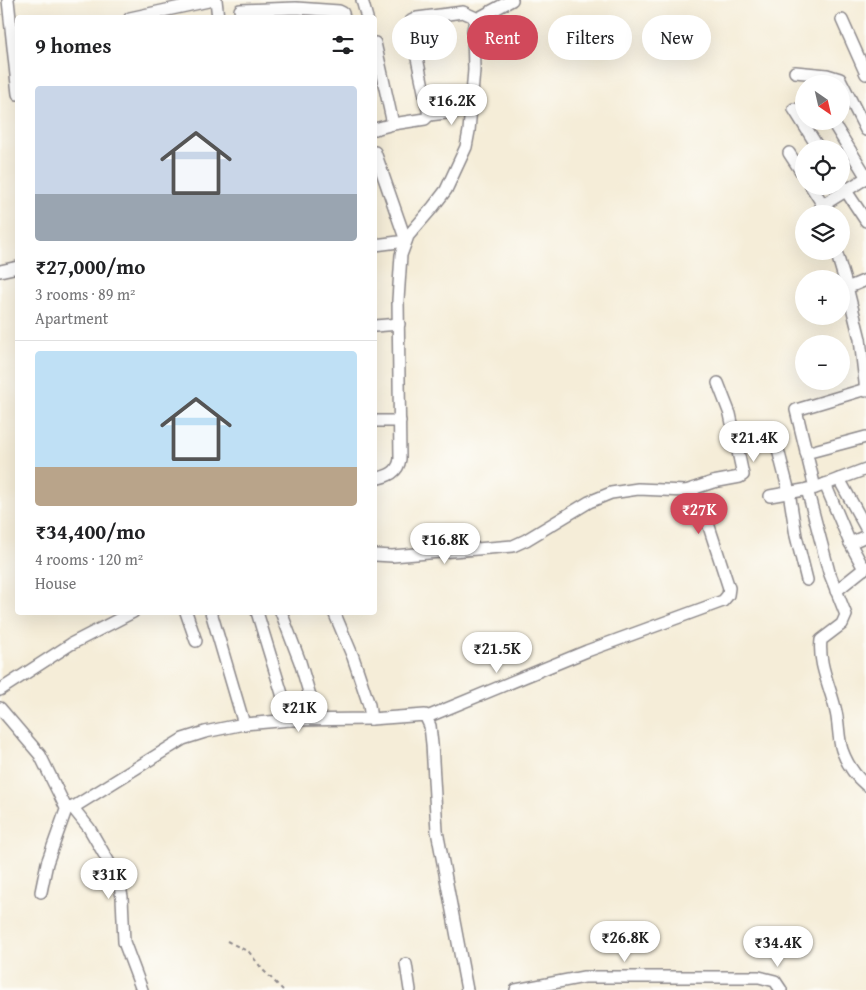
<!DOCTYPE html>
<html lang="en">
<head>
<meta charset="utf-8">
<style>
	body { margin:0; font-family:"Gentium Book Plus",serif; background:#f6f6f6; color:#202124; height:100vh; display:flex; flex-direction:column; font-size:19px; white-space:nowrap }
	* { box-sizing:border-box; margin:0 }
	p { font-size:16px; color:#757577 }
	.icon { flex:none; width:28px; height:28px; fill:none; stroke:currentColor; stroke-width:2; stroke-linecap:round; stroke-linejoin:round }
	.map { position:relative; flex:1; overflow:hidden }
	.drawer { position:absolute; left:15px; top:15px; width:362px; height:600px; display:flex; flex-direction:column; background:#fff; border-radius:5px; box-shadow:0 5px 20px #0002 }
	.drawer>* { flex:none }
	.hud { position:absolute; left:392px; top:15px; width:398px; height:45px; display:flex; gap:10px }
	.needle { width:32px; rotate:146deg }
	.tools { position:absolute; left:795px; top:75px; display:grid; gap:10px }
	.tools a { display:grid; place-items:center; width:55px; height:55px; border-radius:50%; background:#fff; box-shadow:0 5px 20px #0002; font-size:25px }
	.price { position:absolute; translate:-50% -42px; padding:0 11px; border-radius:18px; background:#fff; color:#222; font-size:16px; line-height:32px; filter:drop-shadow(0 1px 2px #0008) }
	.price::after { content:''; position:absolute; left:50%; top:30px; width:15px; height:11px; margin-left:-8px; background:inherit; clip-path:polygon(0 0,100% 0,50% 100%) }
	.price.selected { background:#d1495b; color:#fff }
	ul { padding:0; list-style:none }
	li { display:grid; align-content:center; gap:10px; height:265px; padding:0 20px }
	li+li { border-top:1px solid #e0e0e0 }
	li span { display:grid; place-items:center; height:155px; border-radius:5px; color:#555 }
	li>.icon { margin-inline-start:auto }
	span .icon { width:90px; height:90px; fill:#fffc; stroke-width:1 }
	li b { font-size:21px }
	h2 { display:flex; justify-content:space-between; align-items:center; height:60px; padding:0 20px; font-size:21px }
	.tag { padding:0 18px; border-radius:22px; background:#fff; box-shadow:0 5px 20px #0002; font-size:18px; line-height:45px }
	.tag.selected { background:#d1495b; color:#fff }
	.map>svg:first-child { display:block }
</style>
</head>
<body>
<div class="map">
<svg width="866" height="990" viewBox="0 0 866 990">
	<rect width="100%" height="100%" fill="#fdfcf7"/>
	<filter id="ink" filterUnits="userSpaceOnUse"><feTurbulence type="fractalNoise" baseFrequency=".02" numOctaves="2"/><feDisplacementMap in="SourceGraphic" scale="10" xChannelSelector="R" yChannelSelector="G"/><feConvolveMatrix kernelMatrix="1 2 1 2 8 2 1 2 1" color-interpolation-filters="sRGB"/></filter>
	<filter id="wash" filterUnits="userSpaceOnUse"><feTurbulence type="fractalNoise" baseFrequency=".0096" numOctaves="4" result="noise"/><feDisplacementMap in="SourceGraphic" scale="20" xChannelSelector="R" yChannelSelector="G"/><feGaussianBlur stdDeviation="1.12" result="paint"/><feColorMatrix in="noise" values="0 0 0 0 0 0 0 0 0 0 0 0 0 0 0 0 0 1.4 0 .05"/><feComposite in="paint" operator="in"/></filter>
	<g filter="url(#wash)">
		<rect width="100%" height="100%" fill="#f5edd8"/>
	</g>
	<g filter="url(#ink)">
		<g fill="none" stroke-linecap="round" stroke-linejoin="round">
			<g stroke="#8c888a" stroke-width="14">
				<g id="minor">
					<path d="M 8,0 L 18,94"/>
					<path d="M 216,0 L 218,18"/>
					<path d="M 362,0 L 367,18"/>
					<path d="M 240,10 L 296,8 L 339,11 L 343,13 L 344,18"/>
					<path d="M 130,18 L 213,0"/>
					<path d="M 842,20 L 866,74"/>
					<path d="M 375,43 L 393,124"/>
					<path d="M 795,72 L 827,75 L 840,79 L 866,130"/>
					<path d="M 794,109 L 819,149"/>
					<path d="M 429,115 L 471,110"/>
					<path d="M 832,121 L 866,176"/>
					<path d="M 375,129 L 393,124 L 425,119 L 429,115 L 414,44 L 410,24 L 411,21 L 417,18 L 463,12 L 476,18"/>
					<path d="M 375,152 L 406,241 L 375,245"/>
					<path d="M 789,153 L 804,176"/>
					<path d="M 842,185 L 866,221"/>
					<path d="M 811,186 L 823,205"/>
					<path d="M 820,214 L 820,209 L 823,205 L 866,178"/>
					<path d="M 836,251 L 848,291 L 860,339 L 866,391"/>
					<path d="M 0,271 L 18,267"/>
					<path d="M 847,288 L 866,280"/>
					<path d="M 375,326 L 399,324"/>
					<path d="M 375,421 L 400,421"/>
					<path d="M 736,443 L 771,436 L 775,438 L 789,492 L 796,536 L 807,580"/>
					<path d="M 806,453 L 866,437"/>
					<path d="M 375,479 C 388,476 398,473 400,459 L 398,300 L 401,255 L 408,236 L 433,207 L 446,190 L 466,147 L 469,131 L 474,70 L 473,30 L 475,20 L 512,0"/>
					<path d="M 839,479 L 866,528"/>
					<path d="M 825,484 L 850,543 L 864,569"/>
					<path d="M 815,488 L 796,410 L 866,389"/>
					<path d="M 807,489 L 829,572 L 846,615 L 842,624 L 821,640 C 818,665 831,688 836,712 C 839,724 838,738 842,750 C 847,764 855,776 866,785"/>
					<path d="M 686,491 L 713,482 L 740,477 L 743,475 L 730,414 L 718,383"/>
					<path d="M 770,496 L 815,488 L 866,469"/>
					<path d="M 850,543 L 866,536"/>
					<path d="M 375,555 L 392,556 L 513,546 L 526,540 L 589,502 L 611,493 L 638,489 L 686,491 L 695,497 L 703,508 L 729,588 L 728,595 L 723,601 L 587,651 L 427,717"/>
					<path d="M 836,591 L 866,567"/>
					<path d="M 186,612 L 196,641"/>
					<path d="M 211,612 L 244,724"/>
					<path d="M 257,612 L 290,720"/>
					<path d="M 281,612 L 300,662 L 317,719"/>
					<path d="M 334,612 L 353,657 L 369,705 L 371,719"/>
					<path d="M 0,690 L 71,644 L 133,612"/>
					<path d="M 0,708 L 40,755 L 65,806 L 70,808 L 77,805 L 183,739 L 205,732 L 244,724 L 290,720 L 371,719 L 425,715 L 430,726 L 432,744 L 437,831 L 467,990"/>
					<path d="M 73,808 L 89,828 L 118,878 L 122,897 L 124,942 L 142,990"/>
					<path d="M 41,892 L 47,863 L 67,807"/>
					<path d="M 406,964 L 410,990"/>
					<path d="M 516,990 L 584,977 L 759,977 L 775,981 L 781,990"/>
				</g>
			</g>
			<path stroke="#8c888a" stroke-width="2" stroke-dasharray="4 4" stroke-linecap="butt" d="M 227,941 L 249,952 L 263,970 L 283,990"/>
			<use href="#minor" stroke="#fff" stroke-width="11"/>
		</g>
	</g>
</svg>
<div class="tools">
<a><svg class="needle" viewBox="-14 -14 28 28"><path d="M0-13l5 13h-10z" fill="#e53935"/><path d="M0 13l5-13h-10z" fill="#757577"/></svg></a>
<a><svg class="icon" aria-label="locate" viewBox="0 0 24 24"><circle cx="12" cy="12" r="6"/><path d="M12 2v4M12 18v4M2 12h4M18 12h4"/></svg></a>
<a><svg class="icon" aria-label="layers" viewBox="0 0 24 24"><path d="M12 4l9 5-9 5-9-5zM3 14l9 5 9-5"/></svg></a>
<a>+</a>
<a>−</a>
</div>
<b class="price" style="left:452px;top:126px">₹16.2K</b>
<b class="price" style="left:754px;top:463px">₹21.4K</b>
<b class="price selected" style="left:699px;top:535px">₹27K</b>
<b class="price" style="left:445px;top:565px">₹16.8K</b>
<b class="price" style="left:497px;top:674px">₹21.5K</b>
<b class="price" style="left:299px;top:733px">₹21K</b>
<b class="price" style="left:109px;top:900px">₹31K</b>
<b class="price" style="left:625px;top:963px">₹26.8K</b>
<b class="price" style="left:778px;top:968px">₹34.4K</b>
<div class="hud">
<a class="tag">Buy</a>
<a class="tag selected">Rent</a>
<a class="tag">Filters</a>
<a class="tag">New</a>
</div>
<section class="drawer">
<h2>9 homes<svg class="icon" aria-label="filters" viewBox="0 0 24 24"><path d="M4 7h16M4 17h16"/><circle cx="9" cy="7" r="2"/><circle cx="15" cy="17" r="2"/></svg></h2>
<ul>
<li><span style="background:linear-gradient(#c9d6e8 70%,#9aa5b1 0)"><svg class="icon" aria-label="home" viewBox="0 0 24 24"><path d="M3 11l9-7 9 7M6 9v11h12V9"/></svg></span><div><b>₹27,000/mo</b><p>3 rooms · 89 m²</p><p>Apartment</p></div></li>
<li><span style="background:linear-gradient(#bfe0f5 75%,#b9a48a 0)"><svg class="icon" aria-label="home" viewBox="0 0 24 24"><path d="M3 11l9-7 9 7M6 9v11h12V9"/></svg></span><div><b>₹34,400/mo</b><p>4 rooms · 120 m²</p><p>House</p></div></li>
</ul>
</section>
</div>
</body>
</html>
